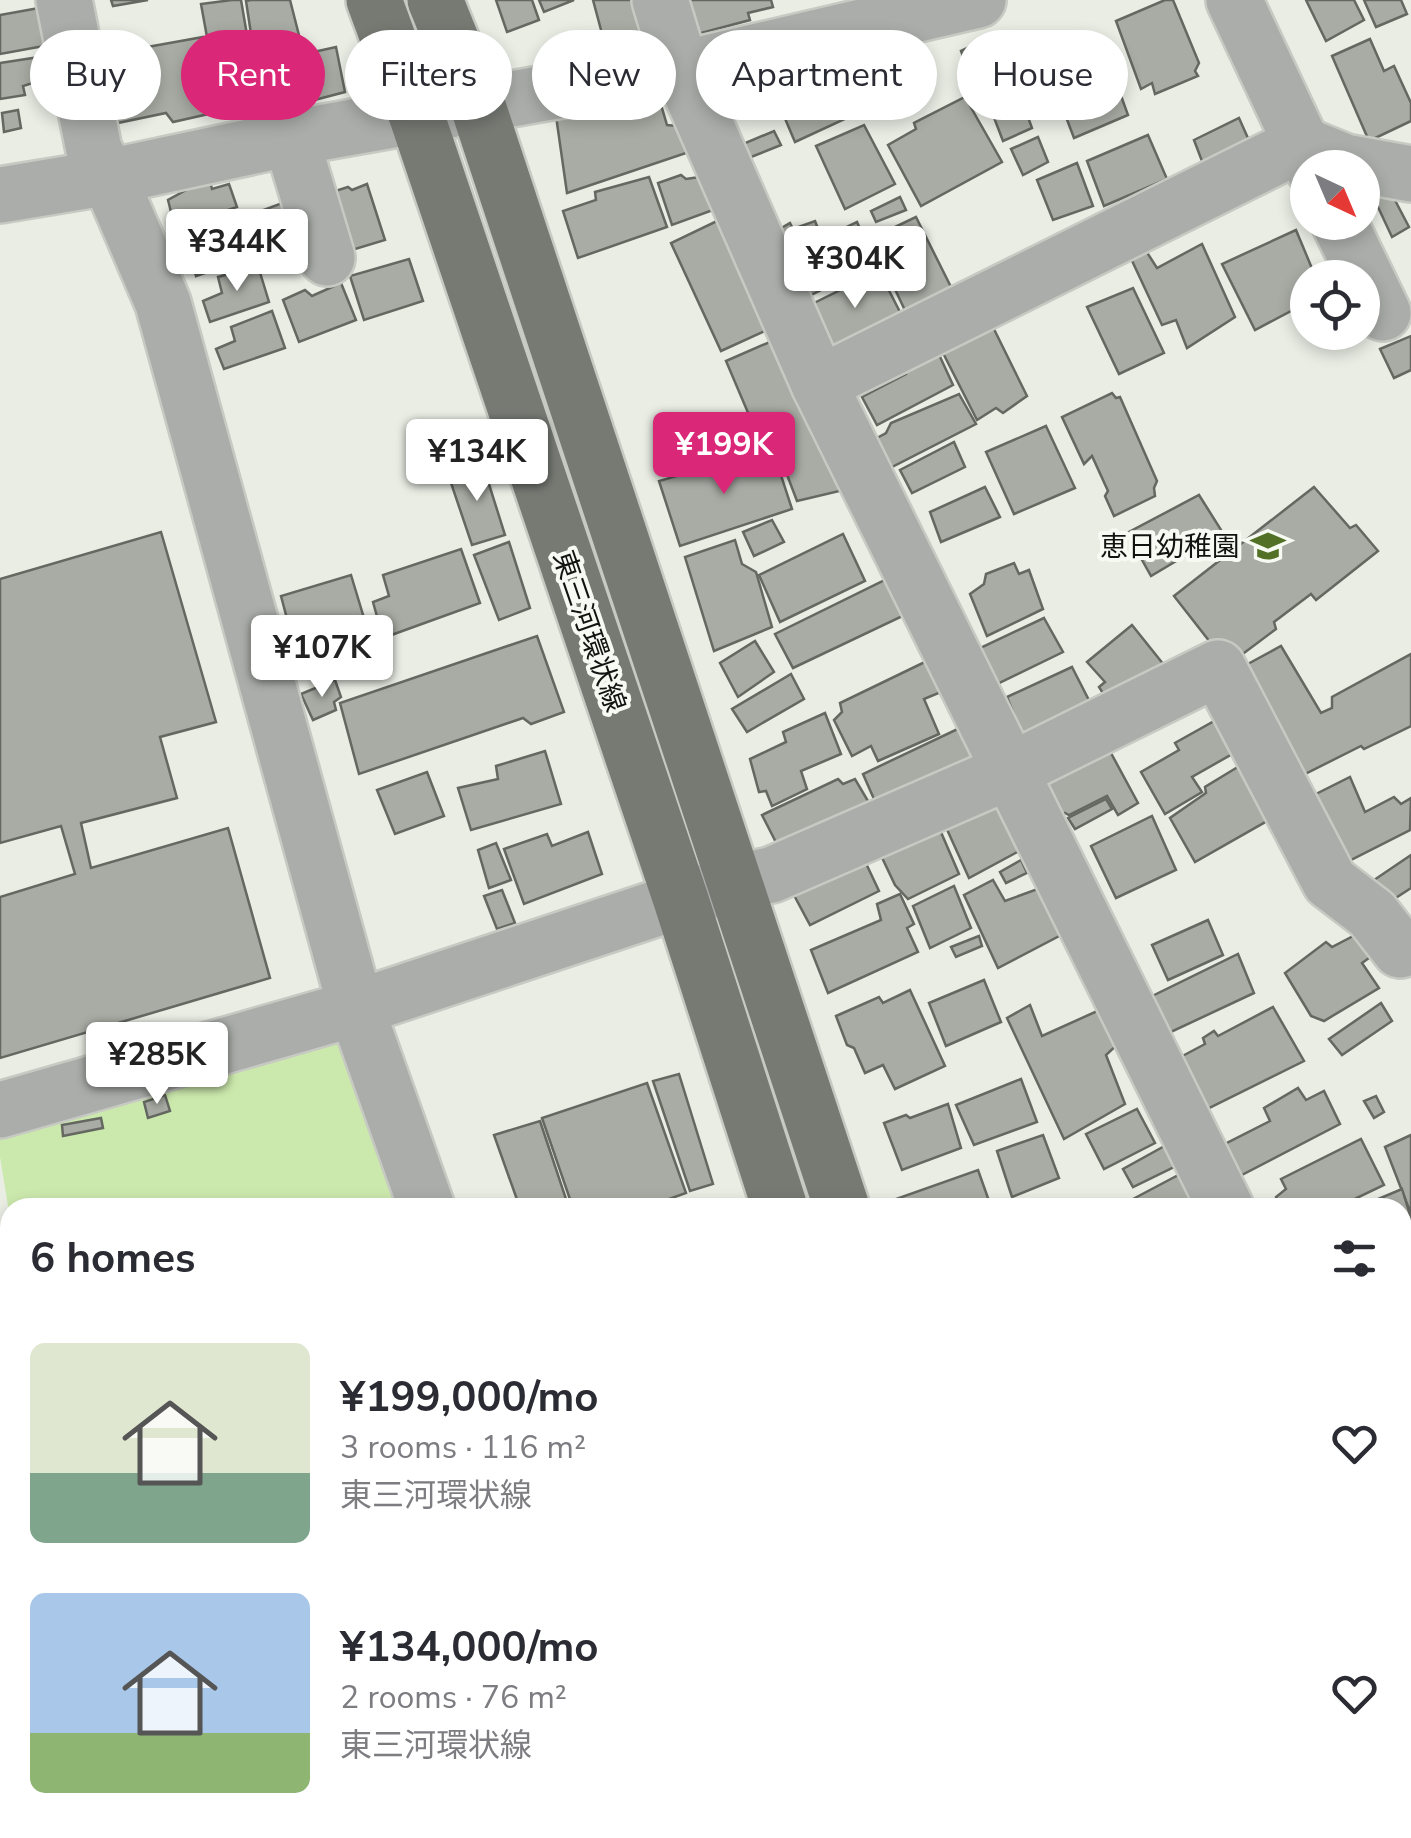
<!DOCTYPE html>
<html lang="en">
<head>
<meta charset="utf-8">
<style>
	body { margin:0; font-family:"Nunito Sans","Noto Sans JP",sans-serif; background:#f7f7f7; color:#2b2b33; height:100vh; display:flex; flex-direction:column; font-size:38px; white-space:nowrap }
	* { box-sizing:border-box; margin:0 }
	p { font-size:32px; color:#7c7c81 }
	.icon { flex:none; width:55px; height:55px; fill:none; stroke:currentColor; stroke-width:2; stroke-linecap:round; stroke-linejoin:round }
	.map { position:relative; flex:1; overflow:hidden }
	.drawer { position:absolute; left:0px; top:1198px; width:1412px; height:642px; display:flex; flex-direction:column; background:#fff; border-radius:30px 30px 0 0; box-shadow:0 5px 15px #0003 }
	.drawer>* { flex:none }
	.top-card { position:absolute; left:30px; top:30px; width:1352px; height:90px; display:flex; gap:20px }
	.needle { width:65px; rotate:136deg }
	.controls { position:absolute; left:1290px; top:150px; display:grid; gap:20px }
	.controls a { display:grid; place-items:center; width:90px; height:90px; border-radius:50%; background:#fff; box-shadow:0 5px 15px #0003; font-size:50px }
	.price { position:absolute; translate:-50% -85px; padding:0 22px; border-radius:10px; background:#fff; color:#222; font-size:32px; line-height:65px; filter:drop-shadow(0 2px 5px #0008) }
	.price::after { content:''; position:absolute; left:50%; top:60px; width:30px; height:22px; margin-left:-15px; background:inherit; clip-path:polygon(0 0,100% 0,50% 100%) }
	.price.selected { background:#db2777; color:#fff }
	ul { padding:0; list-style:none }
	li { display:flex; align-items:center; gap:30px; height:250px; padding:0 30px }
	li span { display:grid; place-items:center; flex:none; width:280px; height:200px; border-radius:15px; color:#555 }
	li>.icon { margin-inline-start:auto }
	span .icon { width:120px; height:120px; fill:#fffc; stroke-width:1 }
	li b { font-size:42px }
	h2 { display:flex; justify-content:space-between; align-items:center; height:120px; padding:0 30px; font-size:42px }
	.pill { padding:0 35px; border-radius:45px; background:#fff; box-shadow:0 5px 15px #0003; font-size:35px; line-height:90px }
	.pill.selected { background:#db2777; color:#fff }
	.map>svg:first-child { display:block }
</style>
</head>
<body>
<div class="map">
<svg width="1411" height="1838" viewBox="0 0 1411 1838">
	<rect width="100%" height="100%" fill="#e9ede4"/>
	<path fill="#cce9ad" d="M 356,1008 L 427,1207 L 10,1208 L 10,1218 L 0,1157 L 0,1110 Z"/>
	<g fill="#a8aca4" stroke="#646861" stroke-width="2.5">
		<path d="M 111,0 L 148,0 L 113,6 Z"/>
		<path d="M 232,0 L 241,0 L 259,105 L 224,111 L 217,106 L 210,74 L 213,70 L 201,4 Z"/>
		<path d="M 251,0 L 290,0 L 302,47 L 255,60 L 246,1 Z"/>
		<path d="M 496,0 L 532,0 L 539,20 L 507,32 Z"/>
		<path d="M 539,0 L 574,0 L 544,12 Z"/>
		<path d="M 593,0 L 637,0 L 645,30 L 604,41 Z"/>
		<path d="M 679,0 L 771,0 L 773,7 L 748,13 L 750,20 L 690,36 Z"/>
		<path d="M 1165,0 L 1173,0 L 1199,63 L 1195,71 L 1198,76 L 1155,94 L 1152,83 L 1141,89 L 1116,21 Z"/>
		<path d="M 1306,0 L 1354,0 L 1364,20 L 1326,41 Z"/>
		<path d="M 1364,0 L 1401,0 L 1407,14 L 1376,27 Z"/>
		<path d="M 39,8 L 44,46 L 0,54 L 0,15 Z"/>
		<path d="M 1026,33 L 1043,71 L 1016,84 L 1032,128 L 1003,141 L 985,94 L 978,96 L 961,51 L 990,37 L 996,45 Z"/>
		<path d="M 203,37 L 208,67 L 205,69 L 213,113 L 173,122 L 166,113 L 118,123 L 108,79 L 131,70 L 125,51 Z"/>
		<path d="M 1370,39 L 1384,71 L 1394,66 L 1411,103 L 1411,121 L 1369,141 L 1332,56 Z"/>
		<path d="M 336,47 L 345,92 L 284,108 L 273,61 Z"/>
		<path d="M 46,56 L 52,77 L 23,86 L 25,95 L 0,99 L 0,63 Z"/>
		<path d="M 1108,60 L 1128,115 L 1074,138 L 1052,80 Z"/>
		<path d="M 837,61 L 860,112 L 795,142 L 772,88 Z"/>
		<path d="M 965,97 L 1002,162 L 921,206 L 888,145 L 916,129 L 914,123 Z"/>
		<path d="M 659,98 L 667,125 L 678,126 L 689,152 L 567,193 L 556,116 Z"/>
		<path d="M 18,110 L 21,128 L 4,132 L 2,113 Z"/>
		<path d="M 1239,118 L 1251,145 L 1205,169 L 1194,140 Z"/>
		<path d="M 864,125 L 895,184 L 845,209 L 816,146 Z"/>
		<path d="M 774,131 L 781,145 L 741,161 L 736,147 Z"/>
		<path d="M 1148,135 L 1167,179 L 1104,206 L 1087,161 Z"/>
		<path d="M 1038,137 L 1048,162 L 1023,175 L 1011,149 Z"/>
		<path d="M 1077,163 L 1093,206 L 1053,220 L 1037,180 Z"/>
		<path d="M 681,175 L 686,179 L 700,177 L 713,210 L 672,225 L 658,183 Z"/>
		<path d="M 209,177 L 212,189 L 229,184 L 237,207 L 175,228 L 168,200 L 186,190 L 186,183 Z"/>
		<path d="M 649,177 L 667,227 L 578,258 L 563,211 L 596,200 L 595,192 Z"/>
		<path d="M 1386,183 L 1409,227 L 1392,237 L 1370,190 Z"/>
		<path d="M 367,184 L 385,240 L 342,253 L 323,195 L 348,187 L 352,190 Z"/>
		<path d="M 900,197 L 906,210 L 876,222 L 871,211 Z"/>
		<path d="M 293,199 L 312,257 L 271,271 L 264,248 L 267,244 L 258,212 Z"/>
		<path d="M 916,217 L 956,297 L 910,321 L 885,268 L 893,263 L 878,235 Z"/>
		<path d="M 243,220 L 254,256 L 196,276 L 190,252 L 213,244 L 205,230 Z"/>
		<path d="M 717,221 L 767,330 L 721,351 L 671,243 Z"/>
		<path d="M 815,221 L 822,239 L 857,222 L 875,263 L 803,299 L 771,234 L 790,223 L 793,229 Z"/>
		<path d="M 1296,230 L 1316,278 L 1308,278 L 1308,302 L 1255,330 L 1222,264 Z"/>
		<path d="M 1141,243 L 1157,268 L 1202,244 L 1235,317 L 1187,348 L 1176,320 L 1162,325 L 1127,250 Z"/>
		<path d="M 409,259 L 423,301 L 364,320 L 350,276 Z"/>
		<path d="M 258,266 L 269,302 L 210,322 L 203,301 L 222,293 L 218,277 Z"/>
		<path d="M 879,271 L 902,316 L 830,351 L 808,306 Z"/>
		<path d="M 341,283 L 356,320 L 299,342 L 283,300 L 305,290 L 312,296 Z"/>
		<path d="M 1133,288 L 1164,353 L 1119,374 L 1087,307 Z"/>
		<path d="M 272,311 L 285,348 L 224,369 L 216,349 L 235,341 L 231,327 Z"/>
		<path d="M 989,319 L 1027,396 L 1003,413 L 996,408 L 977,420 L 939,345 Z"/>
		<path d="M 1411,336 L 1411,370 L 1394,378 L 1380,349 Z"/>
		<path d="M 772,341 L 848,489 L 797,501 L 778,451 L 766,455 L 726,361 Z"/>
		<path d="M 936,348 L 953,385 L 877,425 L 862,397 L 906,374 L 905,364 Z"/>
		<path d="M 1112,393 L 1116,398 L 1120,397 L 1157,481 L 1154,488 L 1155,496 L 1114,516 L 1105,496 L 1108,491 L 1092,456 L 1084,464 L 1062,417 Z"/>
		<path d="M 959,394 L 976,424 L 890,468 L 877,438 L 886,433 L 891,423 Z"/>
		<path d="M 1046,426 L 1075,488 L 1014,514 L 986,452 Z"/>
		<path d="M 954,442 L 965,467 L 912,493 L 900,470 Z"/>
		<path d="M 749,455 L 752,462 L 775,457 L 792,509 L 680,546 L 659,481 Z"/>
		<path d="M 482,462 L 505,535 L 472,545 L 448,474 Z"/>
		<path d="M 985,487 L 1000,517 L 941,542 L 930,512 Z"/>
		<path d="M 1314,487 L 1350,528 L 1356,525 L 1378,551 L 1316,600 L 1311,594 L 1274,622 L 1276,629 L 1228,665 L 1174,596 Z"/>
		<path d="M 1199,495 L 1223,533 L 1151,576 L 1127,533 Z"/>
		<path d="M 772,520 L 784,542 L 754,556 L 743,532 Z"/>
		<path d="M 161,532 L 216,722 L 160,737 L 177,798 L 81,823 L 91,868 L 228,828 L 270,978 L 0,1058 L 0,897 L 75,874 L 61,826 L 0,843 L 0,579 Z"/>
		<path d="M 843,534 L 865,581 L 780,622 L 759,575 Z"/>
		<path d="M 735,540 L 742,564 L 756,572 L 772,627 L 714,651 L 685,557 Z"/>
		<path d="M 509,542 L 530,608 L 499,620 L 474,555 Z"/>
		<path d="M 461,549 L 480,603 L 383,638 L 373,602 L 389,596 L 383,575 Z"/>
		<path d="M 1014,563 L 1019,574 L 1029,570 L 1043,609 L 987,636 L 970,594 L 984,584 L 986,574 Z"/>
		<path d="M 351,575 L 373,648 L 350,655 L 352,663 L 324,671 L 320,664 L 301,671 L 281,596 Z"/>
		<path d="M 889,578 L 909,613 L 793,668 L 775,634 Z"/>
		<path d="M 1044,618 L 1063,652 L 997,684 L 978,649 Z"/>
		<path d="M 1132,625 L 1168,670 L 1113,709 L 1099,687 L 1105,682 L 1087,662 Z"/>
		<path d="M 537,636 L 564,712 L 531,724 L 523,718 L 359,774 L 340,703 Z"/>
		<path d="M 755,641 L 774,672 L 738,697 L 720,663 Z"/>
		<path d="M 1281,646 L 1321,713 L 1332,708 L 1332,697 L 1411,654 L 1411,726 L 1364,749 L 1361,746 L 1291,781 L 1235,671 Z"/>
		<path d="M 929,660 L 946,690 L 924,699 L 939,734 L 878,761 L 871,746 L 852,756 L 834,720 L 842,712 L 840,703 Z"/>
		<path d="M 1072,667 L 1097,716 L 1028,751 L 1007,697 Z"/>
		<path d="M 791,674 L 804,699 L 747,732 L 732,709 Z"/>
		<path d="M 335,680 L 341,697 L 334,702 L 336,710 L 313,720 L 301,694 Z"/>
		<path d="M 825,713 L 841,754 L 801,771 L 807,789 L 772,806 L 766,791 L 759,792 L 750,759 L 786,742 L 783,732 Z"/>
		<path d="M 1216,720 L 1248,745 L 1192,777 L 1202,792 L 1165,814 L 1141,772 L 1179,750 L 1175,743 Z"/>
		<path d="M 964,726 L 983,767 L 881,815 L 863,774 Z"/>
		<path d="M 1105,742 L 1138,803 L 1118,815 L 1107,796 L 1069,815 L 1065,813 L 1056,817 L 1035,783 Z"/>
		<path d="M 545,751 L 561,804 L 471,830 L 458,788 L 498,779 L 496,766 Z"/>
		<path d="M 1241,765 L 1283,812 L 1195,862 L 1170,818 L 1206,793 L 1205,787 Z"/>
		<path d="M 427,772 L 444,816 L 395,834 L 377,790 Z"/>
		<path d="M 1350,777 L 1365,812 L 1394,797 L 1401,804 L 1411,798 L 1410,830 L 1339,866 L 1306,799 Z"/>
		<path d="M 838,779 L 843,784 L 855,779 L 878,818 L 784,858 L 762,815 Z"/>
		<path d="M 996,795 L 1023,849 L 969,878 L 940,814 Z"/>
		<path d="M 1106,799 L 1112,809 L 1075,829 L 1068,818 Z"/>
		<path d="M 934,816 L 959,874 L 908,899 L 895,885 L 877,847 Z"/>
		<path d="M 1152,816 L 1176,870 L 1116,898 L 1091,846 Z"/>
		<path d="M 588,832 L 602,874 L 524,904 L 504,849 L 547,834 L 552,846 Z"/>
		<path d="M 496,843 L 511,880 L 489,888 L 478,850 Z"/>
		<path d="M 1411,855 L 1411,888 L 1388,903 L 1374,880 Z"/>
		<path d="M 863,857 L 879,891 L 810,925 L 788,884 Z"/>
		<path d="M 1021,860 L 1027,873 L 1006,883 L 1000,872 Z"/>
		<path d="M 993,880 L 1005,901 L 1043,887 L 1065,933 L 998,968 L 964,895 Z"/>
		<path d="M 954,886 L 971,928 L 930,948 L 913,906 Z"/>
		<path d="M 502,890 L 515,923 L 497,929 L 484,896 Z"/>
		<path d="M 900,894 L 914,924 L 907,928 L 918,952 L 828,993 L 811,950 L 881,920 L 877,904 Z"/>
		<path d="M 1208,920 L 1223,955 L 1168,980 L 1152,945 Z"/>
		<path d="M 1359,933 L 1376,953 L 1362,963 L 1379,988 L 1324,1021 L 1311,1016 L 1285,973 L 1326,942 L 1332,947 Z"/>
		<path d="M 979,936 L 982,946 L 956,957 L 951,947 Z"/>
		<path d="M 1238,954 L 1254,993 L 1158,1038 L 1142,1001 Z"/>
		<path d="M 984,980 L 1001,1022 L 946,1046 L 929,1003 Z"/>
		<path d="M 910,990 L 945,1066 L 895,1089 L 883,1065 L 865,1073 L 854,1048 L 847,1045 L 836,1016 L 879,997 L 883,1003 Z"/>
		<path d="M 1381,1003 L 1392,1021 L 1342,1055 L 1329,1039 Z"/>
		<path d="M 1030,1005 L 1042,1036 L 1104,1008 L 1120,1042 L 1106,1055 L 1125,1104 L 1064,1139 L 1007,1018 Z"/>
		<path d="M 1273,1007 L 1304,1061 L 1201,1112 L 1175,1060 L 1205,1044 L 1203,1038 L 1214,1031 L 1218,1036 Z"/>
		<path d="M 679,1074 L 713,1184 L 690,1191 L 653,1081 Z"/>
		<path d="M 1021,1079 L 1037,1122 L 974,1145 L 956,1105 Z"/>
		<path d="M 647,1083 L 686,1193 L 644,1208 L 573,1208 L 542,1118 Z"/>
		<path d="M 1298,1088 L 1306,1100 L 1324,1091 L 1340,1124 L 1236,1178 L 1225,1144 L 1270,1121 L 1264,1108 Z"/>
		<path d="M 165,1095 L 170,1111 L 148,1118 L 144,1102 Z"/>
		<path d="M 1376,1096 L 1384,1112 L 1374,1118 L 1364,1101 Z"/>
		<path d="M 948,1104 L 961,1148 L 902,1170 L 884,1123 L 906,1115 L 910,1118 Z"/>
		<path d="M 1137,1109 L 1155,1143 L 1104,1169 L 1086,1134 Z"/>
		<path d="M 101,1118 L 103,1128 L 63,1136 L 62,1125 Z"/>
		<path d="M 540,1121 L 569,1208 L 520,1208 L 494,1135 Z"/>
		<path d="M 1043,1135 L 1059,1178 L 1012,1197 L 997,1151 Z"/>
		<path d="M 1411,1135 L 1411,1214 L 1385,1147 Z"/>
		<path d="M 1361,1139 L 1384,1185 L 1336,1208 L 1281,1208 L 1276,1197 L 1286,1189 L 1281,1179 Z"/>
		<path d="M 1170,1143 L 1178,1165 L 1133,1187 L 1123,1169 Z"/>
		<path d="M 978,1170 L 988,1198 L 975,1208 L 898,1208 L 896,1199 Z"/>
		<path d="M 1184,1172 L 1193,1200 L 1178,1208 L 1116,1208 Z"/>
		<path d="M 1402,1189 L 1411,1218 L 1411,1248 L 1402,1252 L 1402,1208 L 1357,1208 Z"/>
		<path d="M 5,1281 L 10,1299 L 10,1337 L 0,1340 L 0,1283 Z"/>
		<path d="M 1411,1319 L 1411,1410 L 1407,1412 L 1402,1404 L 1402,1323 Z"/>
		<path d="M 10,1528 L 10,1621 L 0,1578 L 0,1531 Z"/>
		<path d="M 10,1689 L 10,1742 L 0,1745 L 0,1692 Z"/>
		<path d="M 1402,1699 L 1411,1708 L 1411,1723 L 1402,1730 Z"/>
		<path d="M 1411,1753 L 1411,1803 L 1402,1807 L 1402,1757 Z"/>
		<path d="M 1411,1816 L 1411,1838 L 1402,1819 Z"/>
		<path d="M 10,1826 L 15,1838 L 0,1838 L 0,1832 Z"/>
		<path d="M 39,1830 L 99,1830 L 103,1838 L 43,1838 Z"/>
		<path d="M 351,1830 L 417,1830 L 421,1838 L 354,1838 Z"/>
		<path d="M 452,1830 L 514,1830 L 518,1838 L 456,1838 Z"/>
		<path d="M 534,1830 L 593,1830 L 597,1838 L 538,1838 Z"/>
		<path d="M 808,1830 L 910,1830 L 914,1833 L 907,1838 L 814,1838 Z"/>
		<path d="M 1146,1830 L 1153,1838 L 1113,1838 L 1111,1831 Z"/>
		<path d="M 1154,1830 L 1252,1830 L 1244,1838 L 1161,1838 Z"/>
		<path d="M 1310,1830 L 1354,1830 L 1337,1838 L 1333,1838 L 1330,1831 L 1314,1838 Z"/>
	</g>
	<g fill="none" stroke-linecap="round" stroke-linejoin="round">
		<g stroke="#c7cac2" stroke-width="60">
			<g id="minor">
				<path d="M 64,0 L 94,150 L 109,177 L 163,303 L 356,1008 L 427,1208"/>
				<path d="M 660,0 L 681,69 L 819,384 L 1226,1208"/>
				<path d="M 1234,0 L 1313,168"/>
				<path d="M 291,138 L 327,258"/>
				<path d="M 0,195 L 109,177 L 291,138 L 681,69 L 978,0"/>
				<path d="M 1339,222 L 1383,313"/>
				<path d="M 819,384 L 1301,144 L 1345,162 L 1411,174"/>
				<path d="M 0,1110 L 356,1008 L 733,883 L 771,875 L 1010,771 L 1218,668 L 1330,882 L 1372,914 L 1400,950"/>
				<path d="M 1402,1282 L 1411,1279"/>
				<path d="M 0,1399 L 10,1396"/>
				<path d="M 1402,1560 L 1411,1578"/>
				<path d="M 271,1830 L 275,1838"/>
				<path d="M 639,1830 L 642,1838"/>
			</g>
		</g>
		<g stroke="#c7cac2" stroke-width="60">
			<g id="major">
				<path d="M 374,0 L 417,117 L 681,900 L 780,1208"/>
				<path d="M 435,0 L 478,106 L 842,1208"/>
				<path d="M 986,1830 L 989,1838"/>
				<path d="M 1047,1830 L 1050,1838"/>
			</g>
		</g>
		<path stroke="#949791" stroke-width="6" stroke-dasharray="5 5" stroke-linecap="butt" d="M 0,1768 L 10,1765"/>
		<use href="#minor" stroke="#abadaa" stroke-width="55"/>
		<use href="#major" stroke="#767a73" stroke-width="55"/>
	</g>
	<defs>
		<g id="school-bare" transform="scale(2.7)"><path d="M0-5L7-2L0 1L-7-2ZM-4 1L0 2.5L4 1V4Q0 6-4 4Z" fill="#527127" stroke="#f6faf2" stroke-width="2.5" paint-order="stroke"/></g>
	</defs>
	<g fill-rule="evenodd">
		<use href="#school-bare" x="1268" y="546"/>
	</g>
	<g text-anchor="middle" stroke-width="8" stroke-linejoin="round" paint-order="stroke">
		<g font-size="28" fill="#121411" stroke="#f6faf2" text-anchor="end">
			<text x="1240" y="556">恵日幼稚園</text>
		</g>
		<g font-size="28" fill="#121411" stroke="#f6faf2">
			<text transform="translate(590 631) rotate(71)" y="10">東三河環状線</text>
		</g>
	</g>
</svg>
<div class="controls">
<a><svg class="needle" viewBox="-14 -14 28 28"><path d="M0-13l5 13h-10z" fill="#e53935"/><path d="M0 13l5-13h-10z" fill="#7c7c81"/></svg></a>
<a><svg class="icon" aria-label="locate" viewBox="0 0 24 24"><circle cx="12" cy="12" r="6"/><path d="M12 2v4M12 18v4M2 12h4M18 12h4"/></svg></a>
</div>
<b class="price" style="left:237px;top:294px">¥344K</b>
<b class="price" style="left:855px;top:311px">¥304K</b>
<b class="price selected" style="left:724px;top:497px">¥199K</b>
<b class="price" style="left:477px;top:504px">¥134K</b>
<b class="price" style="left:322px;top:700px">¥107K</b>
<b class="price" style="left:157px;top:1107px">¥285K</b>
<div class="top-card">
<a class="pill">Buy</a>
<a class="pill selected">Rent</a>
<a class="pill">Filters</a>
<a class="pill">New</a>
<a class="pill">Apartment</a>
<a class="pill">House</a>
</div>
<section class="drawer">
<h2>6 homes<svg class="icon" aria-label="filters" viewBox="0 0 24 24"><path d="M4 7h16M4 17h16"/><circle cx="9" cy="7" r="2"/><circle cx="15" cy="17" r="2"/></svg></h2>
<ul>
<li><span style="background:linear-gradient(#dfe7d0 65%,#7fa58c 0)"><svg class="icon" aria-label="home" viewBox="0 0 24 24"><path d="M3 11l9-7 9 7M6 9v11h12V9"/></svg></span><div><b>¥199,000/mo</b><p>3 rooms · 116 m²</p><p>東三河環状線</p></div><svg class="icon" aria-label="heart" viewBox="0 0 24 24"><path d="M12 20l-8-8c-3-5 5-10 8-4 3-6 11-1 8 4z"/></svg></li>
<li><span style="background:linear-gradient(#a9c7e8 70%,#8fb573 0)"><svg class="icon" aria-label="home" viewBox="0 0 24 24"><path d="M3 11l9-7 9 7M6 9v11h12V9"/></svg></span><div><b>¥134,000/mo</b><p>2 rooms · 76 m²</p><p>東三河環状線</p></div><svg class="icon" aria-label="heart" viewBox="0 0 24 24"><path d="M12 20l-8-8c-3-5 5-10 8-4 3-6 11-1 8 4z"/></svg></li>
</ul>
</section>
</div>
</body>
</html>
